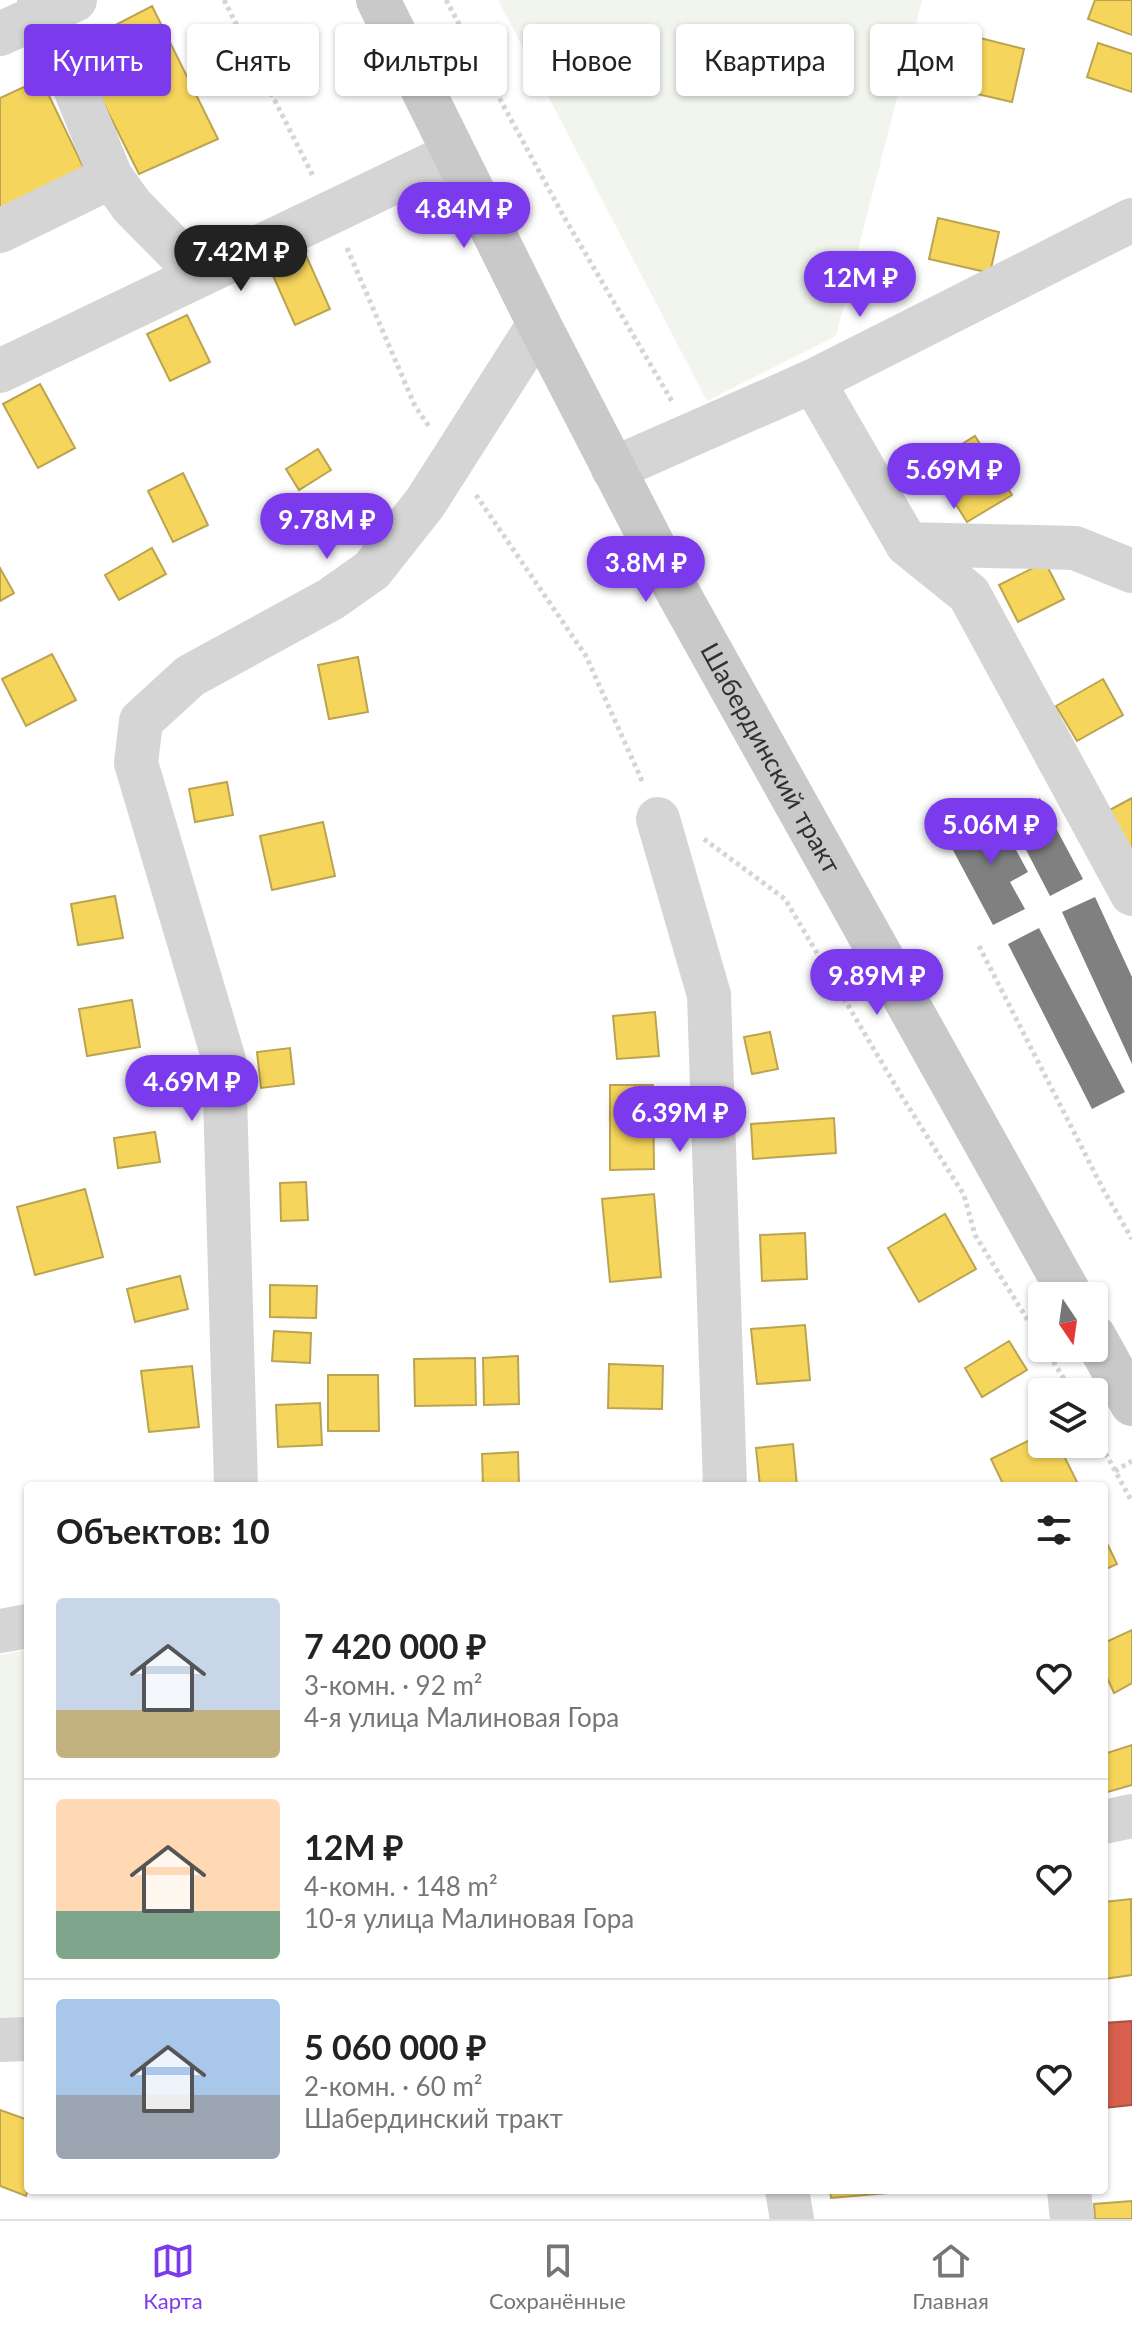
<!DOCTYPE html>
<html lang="ru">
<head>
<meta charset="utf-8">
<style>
	body { margin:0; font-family:Lato,sans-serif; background:#f2f2f2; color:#222; height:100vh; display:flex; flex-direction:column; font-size:30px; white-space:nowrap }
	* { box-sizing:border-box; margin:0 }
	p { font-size:26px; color:#767676 }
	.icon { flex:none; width:44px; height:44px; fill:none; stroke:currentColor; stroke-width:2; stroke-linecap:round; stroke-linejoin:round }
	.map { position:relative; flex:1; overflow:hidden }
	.panel { position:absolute; left:24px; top:1482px; width:1084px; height:712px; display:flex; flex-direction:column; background:#fff; border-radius:8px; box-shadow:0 2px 6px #0004 }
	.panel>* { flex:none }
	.hud { position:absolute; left:24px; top:24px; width:1084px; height:72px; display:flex; gap:16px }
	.needle { width:52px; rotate:167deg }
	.buttons { position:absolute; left:1028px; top:1282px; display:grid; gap:16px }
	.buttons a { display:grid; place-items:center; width:80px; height:80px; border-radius:8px; background:#fff; box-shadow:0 2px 6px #0004; font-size:40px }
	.price { position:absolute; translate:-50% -68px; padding:0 18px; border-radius:28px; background:#7c3aed; color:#fff; font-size:26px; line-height:52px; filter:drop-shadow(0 2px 4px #0008) }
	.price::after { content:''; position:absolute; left:50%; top:48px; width:24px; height:18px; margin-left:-12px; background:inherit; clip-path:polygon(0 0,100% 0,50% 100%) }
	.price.active { background:#222; color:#fff }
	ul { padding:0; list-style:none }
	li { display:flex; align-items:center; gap:24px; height:200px; padding:0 32px }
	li+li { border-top:2px solid #e0e0e0 }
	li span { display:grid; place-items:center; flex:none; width:224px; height:160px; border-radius:8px; color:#555 }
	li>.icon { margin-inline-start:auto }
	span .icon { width:96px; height:96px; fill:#fffc; stroke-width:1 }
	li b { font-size:34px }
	h2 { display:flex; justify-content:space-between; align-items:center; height:96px; padding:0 32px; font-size:34px }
	.pill { padding:0 28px; border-radius:8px; background:#fff; box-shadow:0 2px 6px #0004; font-size:28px; line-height:72px }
	.pill.active { background:#7c3aed; color:#fff }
	.menu { display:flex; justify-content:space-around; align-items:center; height:112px; border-top:2px solid #e0e0e0; background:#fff; font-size:22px; color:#767676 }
	.menu a { display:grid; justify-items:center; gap:4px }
	.menu .active { color:#7c3aed }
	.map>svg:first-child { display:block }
</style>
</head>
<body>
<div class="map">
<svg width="1132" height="2219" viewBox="0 0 1132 2219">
	<rect width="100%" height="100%" fill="#fff"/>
	<g fill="#f1f5ee">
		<path d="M 498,0 L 922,0 L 836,336 L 707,401 Z"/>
		<path d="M 28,1650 L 28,2020 L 0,2021 L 0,1655 Z"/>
	</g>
	<g fill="#f6d55c" stroke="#bba44f" stroke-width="2">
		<path d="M 1095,0 L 1132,0 L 1132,35 L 1088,19 Z"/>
		<path d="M 152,6 L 218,139 L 139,174 L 75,46 Z"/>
		<path d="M 976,37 L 1024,49 L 1012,102 L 964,91 Z"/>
		<path d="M 1098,43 L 1132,54 L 1132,92 L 1087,77 Z"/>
		<path d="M 41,79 L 89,179 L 0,222 L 0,98 Z"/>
		<path d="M 938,218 L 999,232 L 990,273 L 929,259 Z"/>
		<path d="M 305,253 L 330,309 L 295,325 L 270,269 Z"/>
		<path d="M 187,315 L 210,362 L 170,381 L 147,334 Z"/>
		<path d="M 40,384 L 75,448 L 38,468 L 3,404 Z"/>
		<path d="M 975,436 L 1012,495 L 967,522 L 930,464 Z"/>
		<path d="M 318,449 L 331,470 L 299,490 L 286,469 Z"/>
		<path d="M 183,473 L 208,525 L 173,542 L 148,491 Z"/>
		<path d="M 152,548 L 166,574 L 119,600 L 105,575 Z"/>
		<path d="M 1045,562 L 1064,599 L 1018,622 L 999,585 Z"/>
		<path d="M 0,568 L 14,593 L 0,601 Z"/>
		<path d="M 52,654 L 76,700 L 26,726 L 2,679 Z"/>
		<path d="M 358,657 L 368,712 L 329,719 L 318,665 Z"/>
		<path d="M 1103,679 L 1123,715 L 1077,741 L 1056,706 Z"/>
		<path d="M 227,782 L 233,815 L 195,822 L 189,789 Z"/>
		<path d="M 1132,798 L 1132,859 L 1106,812 Z"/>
		<path d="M 323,822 L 335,876 L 272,890 L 260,836 Z"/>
		<path d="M 115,896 L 123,938 L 78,945 L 71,904 Z"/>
		<path d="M 132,1000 L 140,1047 L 87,1056 L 79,1009 Z"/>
		<path d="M 655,1012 L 659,1056 L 617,1059 L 613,1016 Z"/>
		<path d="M 770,1032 L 778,1069 L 752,1074 L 744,1037 Z"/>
		<path d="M 290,1048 L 294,1084 L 261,1088 L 257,1052 Z"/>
		<path d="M 610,1085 L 653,1085 L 654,1169 L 610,1170 Z"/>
		<path d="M 834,1118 L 836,1153 L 753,1159 L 751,1124 Z"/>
		<path d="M 155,1132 L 160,1162 L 118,1168 L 114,1138 Z"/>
		<path d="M 306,1182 L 308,1220 L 281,1221 L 280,1183 Z"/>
		<path d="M 85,1189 L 103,1257 L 35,1275 L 17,1207 Z"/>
		<path d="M 654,1194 L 661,1277 L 610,1282 L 602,1199 Z"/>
		<path d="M 945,1214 L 976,1269 L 919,1302 L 888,1248 Z"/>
		<path d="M 805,1233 L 807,1279 L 762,1281 L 760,1235 Z"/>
		<path d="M 180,1276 L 188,1309 L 135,1322 L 127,1289 Z"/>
		<path d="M 270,1285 L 317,1286 L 316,1318 L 270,1317 Z"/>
		<path d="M 805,1325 L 810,1380 L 757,1384 L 751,1329 Z"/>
		<path d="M 274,1331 L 311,1333 L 310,1363 L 272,1361 Z"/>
		<path d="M 1009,1341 L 1027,1370 L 982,1397 L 965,1368 Z"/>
		<path d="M 518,1356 L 519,1404 L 484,1405 L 483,1358 Z"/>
		<path d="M 475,1358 L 476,1405 L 415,1406 L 414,1359 Z"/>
		<path d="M 609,1364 L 663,1366 L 662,1409 L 608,1408 Z"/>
		<path d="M 192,1366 L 199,1427 L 149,1432 L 141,1371 Z"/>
		<path d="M 328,1375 L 378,1375 L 379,1431 L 328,1431 Z"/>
		<path d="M 320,1403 L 322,1445 L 278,1447 L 276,1405 Z"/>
		<path d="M 1042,1434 L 1042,1444 L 1058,1444 L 1079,1486 L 1004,1486 L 991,1459 Z"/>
		<path d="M 793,1444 L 797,1486 L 760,1486 L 756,1448 Z"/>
		<path d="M 518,1452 L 519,1486 L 483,1486 L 482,1454 Z"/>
		<path d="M 1104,1537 L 1117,1564 L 1104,1570 Z"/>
		<path d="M 1132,1630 L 1132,1683 L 1114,1693 L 1104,1671 L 1104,1643 Z"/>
		<path d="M 1132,1745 L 1132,1785 L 1104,1793 L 1104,1754 Z"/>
		<path d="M 1131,1899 L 1132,1975 L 1104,1979 L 1104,1902 Z"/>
		<path d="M 0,2110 L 28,2120 L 28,2189 L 26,2196 L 0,2186 Z"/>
		<path d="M 830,2190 L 888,2190 L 888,2193 L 831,2198 Z"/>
		<path d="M 1132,2201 L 1132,2219 L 1095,2219 L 1094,2204 Z"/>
	</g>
	<path fill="#d6604d" stroke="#a45245" stroke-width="2" d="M 1132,2021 L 1132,2105 L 1104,2108 L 1104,2023 Z"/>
	<g fill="#808080">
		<path d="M 1040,798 L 1083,879 L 1050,896 L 1008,815 Z"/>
		<path d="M 996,813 L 1028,872 L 1010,882 L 1025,909 L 993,925 L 947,839 Z"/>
		<path d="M 1095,897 L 1132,977 L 1132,1064 L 1062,912 Z"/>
		<path d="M 1039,928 L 1125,1092 L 1092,1109 L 1008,944 Z"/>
	</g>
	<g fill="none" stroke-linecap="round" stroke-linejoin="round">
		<g stroke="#d5d5d5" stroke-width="5" stroke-dasharray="4 4" stroke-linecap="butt">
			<path d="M 224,0 L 314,178"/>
			<path d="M 446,0 L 564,217 L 673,403"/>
			<path d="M 347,248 L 415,406 L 430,428"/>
			<path d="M 476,495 L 586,656 L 643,783"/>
			<path d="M 704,839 L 785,899 L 901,1095 L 964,1195 L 975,1235 L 1042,1343"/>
			<path d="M 979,946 L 1104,1191 L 1132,1239"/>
			<path d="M 1045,1348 L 1072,1392"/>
			<path d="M 1094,1432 L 1132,1502"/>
			<path d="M 1115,1471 L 1132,1461"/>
		</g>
		<g stroke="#d5d5d5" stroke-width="44">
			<path d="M 39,0 L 111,177 L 132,206 L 200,275"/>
			<path d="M 0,34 L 75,0"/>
			<path d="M 0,231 L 111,177"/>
			<path d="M 0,371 L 453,154"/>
			<path d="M 813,381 L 907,544 L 1075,548 L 1132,571"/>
			<path d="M 613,469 L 813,381 L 1132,220"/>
			<path d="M 907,544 L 969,594 L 1132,894"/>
			<path d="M 658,819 L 709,995 L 725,1486"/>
			<path d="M 236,1486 L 224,1060 L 136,763 L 141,721 L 190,676 L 331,599 L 372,570 L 425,503 L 539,324"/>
			<path d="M 0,1631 L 28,1626"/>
			<path d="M 1104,1822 L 1132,1816"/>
			<path d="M 0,2040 L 28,2039"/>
			<path d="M 787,2190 L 792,2219"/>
			<path d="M 1069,2190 L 1072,2219"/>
		</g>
		<g stroke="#c9c9c9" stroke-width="44">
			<path id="s1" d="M 378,0 L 539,324 L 676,589 L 1071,1296"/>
			<path d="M 1094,1336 L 1132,1404"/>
		</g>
	</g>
	<g text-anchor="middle" stroke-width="8" stroke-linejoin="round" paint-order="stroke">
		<g font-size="26" fill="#313131" stroke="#fff">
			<text dy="9" stroke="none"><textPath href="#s1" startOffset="854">Шабердинский тракт</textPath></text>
		</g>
	</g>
</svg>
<div class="buttons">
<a><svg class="needle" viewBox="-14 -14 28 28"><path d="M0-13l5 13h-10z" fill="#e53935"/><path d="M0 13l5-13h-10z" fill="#767676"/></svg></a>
<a><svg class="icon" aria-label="layers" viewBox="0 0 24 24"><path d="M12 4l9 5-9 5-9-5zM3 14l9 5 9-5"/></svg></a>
</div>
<b class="price" style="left:464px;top:250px">4.84M ₽</b>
<b class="price active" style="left:241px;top:293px">7.42M ₽</b>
<b class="price" style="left:860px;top:319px">12M ₽</b>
<b class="price" style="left:954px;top:511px">5.69M ₽</b>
<b class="price" style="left:327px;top:561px">9.78M ₽</b>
<b class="price" style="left:646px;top:604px">3.8M ₽</b>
<b class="price" style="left:991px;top:866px">5.06M ₽</b>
<b class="price" style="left:877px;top:1017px">9.89M ₽</b>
<b class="price" style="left:192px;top:1123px">4.69M ₽</b>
<b class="price" style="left:680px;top:1154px">6.39M ₽</b>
<div class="hud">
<a class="pill active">Купить</a>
<a class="pill">Снять</a>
<a class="pill">Фильтры</a>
<a class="pill">Новое</a>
<a class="pill">Квартира</a>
<a class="pill">Дом</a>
</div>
<section class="panel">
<h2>Объектов: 10<svg class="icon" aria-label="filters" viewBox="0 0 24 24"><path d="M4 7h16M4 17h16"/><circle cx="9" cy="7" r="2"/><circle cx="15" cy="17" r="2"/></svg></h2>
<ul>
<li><span style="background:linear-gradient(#c9d6e8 70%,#c2b280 0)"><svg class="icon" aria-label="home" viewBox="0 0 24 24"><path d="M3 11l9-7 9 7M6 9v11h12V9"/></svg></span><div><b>7 420 000 ₽</b><p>3-комн. · 92 m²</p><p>4-я улица Малиновая Гора</p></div><svg class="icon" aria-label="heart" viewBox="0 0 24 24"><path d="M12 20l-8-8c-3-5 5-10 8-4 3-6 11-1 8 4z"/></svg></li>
<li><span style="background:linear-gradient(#ffd9b3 70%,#7fa58c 0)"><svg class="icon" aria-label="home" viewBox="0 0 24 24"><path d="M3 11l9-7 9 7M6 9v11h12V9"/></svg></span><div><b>12M ₽</b><p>4-комн. · 148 m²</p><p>10-я улица Малиновая Гора</p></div><svg class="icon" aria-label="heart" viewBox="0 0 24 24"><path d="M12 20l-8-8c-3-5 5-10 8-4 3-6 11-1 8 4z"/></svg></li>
<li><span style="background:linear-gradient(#a9c7e8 60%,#9aa5b1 0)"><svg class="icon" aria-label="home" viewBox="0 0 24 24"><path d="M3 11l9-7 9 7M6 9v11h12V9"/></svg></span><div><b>5 060 000 ₽</b><p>2-комн. · 60 m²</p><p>Шабердинский тракт</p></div><svg class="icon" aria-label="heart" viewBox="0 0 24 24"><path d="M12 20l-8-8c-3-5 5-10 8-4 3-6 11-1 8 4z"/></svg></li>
</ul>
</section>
</div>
<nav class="menu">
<a class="active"><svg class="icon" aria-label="map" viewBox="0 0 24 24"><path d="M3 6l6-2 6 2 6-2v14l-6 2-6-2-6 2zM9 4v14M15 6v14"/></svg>Карта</a>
<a><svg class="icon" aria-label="saved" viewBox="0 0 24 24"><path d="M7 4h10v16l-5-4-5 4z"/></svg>Сохранённые</a>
<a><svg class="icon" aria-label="home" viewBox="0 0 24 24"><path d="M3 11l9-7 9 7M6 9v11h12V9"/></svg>Главная</a>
</nav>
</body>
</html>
